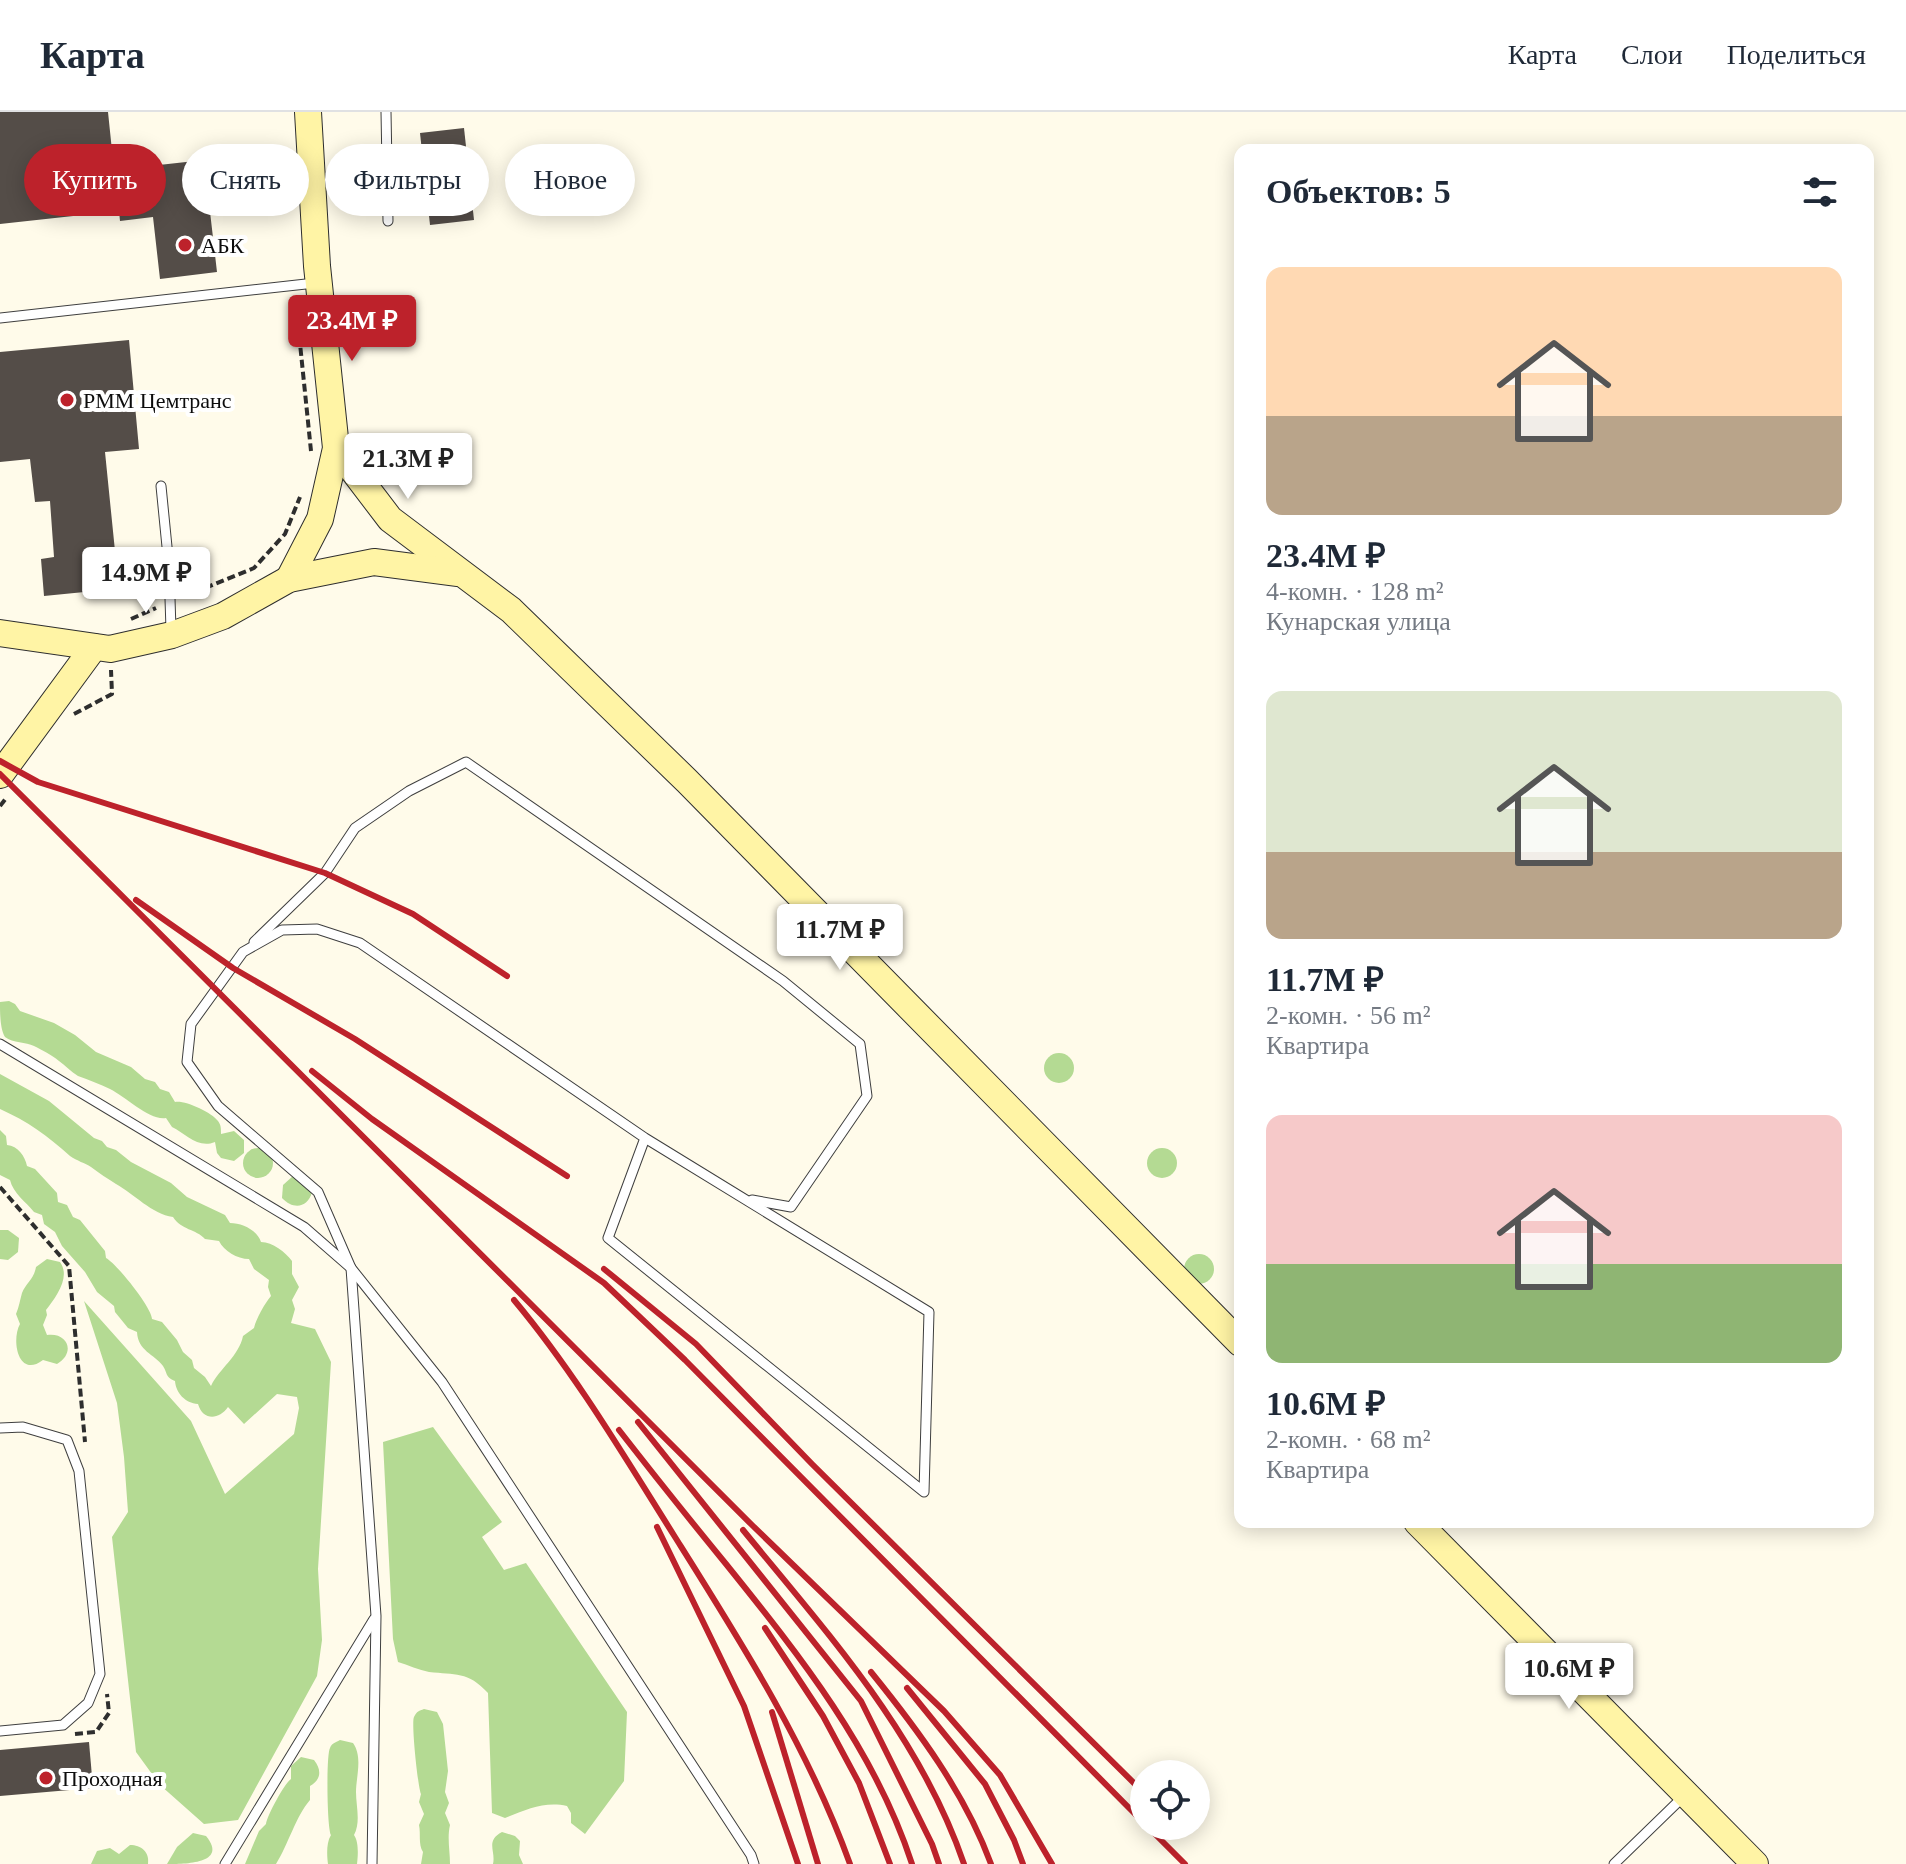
<!DOCTYPE html>
<html lang="ru">
<head>
<meta charset="utf-8">
<style>
	body { margin:0; font-family:"Times New Roman",serif; background:#f6f6f7; color:#1f2937; height:100vh; display:flex; flex-direction:column; font-size:30px; white-space:nowrap }
	* { box-sizing:border-box; margin:0 }
	p { font-size:26px; color:#747a83 }
	.icon { flex:none; width:44px; height:44px; fill:none; stroke:currentColor; stroke-width:2; stroke-linecap:round; stroke-linejoin:round }
	.map { position:relative; flex:1; overflow:hidden }
	.details { position:absolute; left:1234px; top:32px; width:640px; height:1384px; display:flex; flex-direction:column; background:#fff; border-radius:16px; box-shadow:0 4px 20px #0003 }
	.details>* { flex:none }
	.hud { position:absolute; left:24px; top:32px; width:760px; height:72px; display:flex; gap:16px }
	.buttons { position:absolute; left:1130px; top:1648px; display:grid; gap:16px }
	.buttons a { display:grid; place-items:center; width:80px; height:80px; border-radius:50%; background:#fff; box-shadow:0 4px 20px #0003; font-size:40px }
	.price { position:absolute; translate:-50% -68px; padding:0 18px; border-radius:8px; background:#fff; color:#222; font-size:26px; line-height:52px; filter:drop-shadow(0 2px 4px #0008) }
	.price::after { content:''; position:absolute; left:50%; top:48px; width:24px; height:18px; margin-left:-12px; background:inherit; clip-path:polygon(0 0,100% 0,50% 100%) }
	.price.current { background:#bd222b; color:#fff }
	ul { padding:0; list-style:none }
	li { display:grid; align-content:center; gap:16px; height:424px; padding:0 32px }
	li span { display:grid; place-items:center; height:248px; border-radius:16px; color:#555 }
	li>.icon { margin-inline-start:auto }
	span .icon { width:144px; height:144px; fill:#fffc; stroke-width:1 }
	li b { font-size:34px }
	h2 { display:flex; justify-content:space-between; align-items:center; height:96px; padding:0 32px; font-size:34px }
	.pill { padding:0 28px; border-radius:36px; background:#fff; box-shadow:0 4px 20px #0003; font-size:28px; line-height:72px }
	.pill.current { background:#bd222b; color:#fff }
	header { display:flex; align-items:center; gap:48px; box-sizing:border-box; height:112px; padding:0 40px; background:#fff; border-bottom:2px solid #e0e1e3 }
	header strong { font-size:38px }
	nav { display:flex; gap:44px; margin-inline-start:auto; font-size:28px }
	.map>svg:first-child { display:block }
</style>
</head>
<body>
<header>
<strong>Карта</strong>
<nav><a>Карта</a><a>Слои</a><a>Поделиться</a></nav>
</header>
<div class="map">
<svg width="1906" height="1752" viewBox="0 0 1906 1752">
	<rect width="100%" height="100%" fill="#fffbea"/>
	<g fill="#b4da93">
		<path d="M 9,889 L 15,892 L 20,899 L 54,911 L 75,923 L 96,940 L 131,955 L 145,967 L 155,970 L 160,977 L 169,980 L 175,990 C 185,988 211,1000 218,1009 C 221,1013 221,1016 221,1022 L 234,1019 L 244,1028 L 244,1041 L 234,1049 L 221,1046 L 217,1041 L 215,1030 C 198,1037 186,1022 172,1015 L 166,1006 C 150,1009 126,985 110,977 C 100,972 89,968 78,964 C 71,960 65,953 59,949 C 52,943 42,938 34,934 C 26,930 13,931 5,925 C 0,917 0,901 0,890 Z"/>
		<circle cx="1059" cy="956" r="15"/>
		<path d="M 0,962 L 49,989 L 94,1026 L 102,1029 L 107,1035 L 116,1038 L 131,1050 L 171,1071 L 187,1085 L 225,1103 L 230,1111 C 242,1111 257,1118 261,1130 C 273,1130 285,1140 292,1149 L 292,1162 L 299,1175 L 292,1188 L 295,1197 L 291,1211 L 315,1217 L 331,1250 L 318,1457 L 322,1528 L 317,1564 L 238,1708 L 204,1712 L 160,1673 L 136,1640 L 112,1425 L 128,1400 L 124,1345 L 117,1291 L 84,1189 L 191,1309 L 225,1382 L 294,1322 L 299,1296 L 297,1285 L 277,1282 L 244,1312 L 228,1295 C 219,1308 203,1309 198,1292 C 185,1291 176,1281 175,1269 C 165,1265 168,1262 163,1254 C 154,1242 138,1239 137,1220 L 128,1216 L 115,1200 L 114,1194 L 97,1180 L 85,1160 L 62,1134 L 55,1120 L 44,1112 L 42,1103 L 34,1100 C 26,1090 13,1081 10,1068 L 0,1063 L 0,1018 L 6,1024 L 7,1033 C 18,1034 25,1044 27,1054 L 35,1057 L 57,1081 L 58,1090 L 67,1093 L 73,1105 L 80,1108 L 105,1139 L 106,1146 C 117,1152 152,1196 152,1207 L 162,1210 L 177,1228 L 183,1240 L 192,1248 L 194,1256 L 205,1265 L 211,1274 C 219,1257 239,1244 243,1224 L 254,1216 C 256,1207 265,1191 271,1184 L 268,1175 L 269,1168 L 254,1157 L 249,1147 C 237,1147 224,1139 219,1129 L 205,1127 C 196,1117 181,1118 173,1105 C 152,1102 134,1082 116,1072 C 108,1067 99,1061 91,1055 C 85,1051 77,1049 70,1044 C 48,1024 27,1009 0,997 Z"/>
		<circle cx="1162" cy="1051" r="15"/>
		<circle cx="258" cy="1051" r="15"/>
		<path d="M 293,1064 L 312,1080 C 308,1096 293,1098 282,1086 L 283,1073 Z"/>
		<path d="M 0,1118 L 8,1118 L 19,1126 L 18,1140 L 8,1148 L 0,1147 Z"/>
		<circle cx="1199" cy="1157" r="15"/>
		<path d="M 47,1147 L 60,1150 C 71,1165 56,1185 46,1198 L 47,1203 L 43,1213 L 47,1223 C 68,1220 76,1241 57,1252 L 43,1248 C 18,1267 11,1228 20,1212 L 16,1202 C 19,1195 20,1188 22,1181 C 26,1171 34,1167 36,1155 Z"/>
		<path d="M 433,1315 L 502,1410 L 482,1425 L 504,1458 L 526,1451 L 627,1600 L 624,1669 L 585,1722 L 571,1711 L 571,1701 L 567,1694 C 544,1689 526,1698 505,1706 L 492,1701 L 488,1581 C 468,1559 455,1563 429,1560 C 419,1558 408,1553 398,1550 L 393,1527 L 383,1330 Z"/>
		<path d="M 424,1597 L 437,1600 L 443,1612 L 448,1659 L 445,1680 L 449,1691 L 445,1701 L 450,1713 C 447,1726 450,1739 450,1752 L 421,1752 L 423,1740 C 418,1732 421,1722 419,1713 L 424,1702 L 419,1690 L 421,1682 C 418,1676 411,1610 414,1605 C 417,1599 419,1599 424,1597 Z"/>
		<path d="M 340,1628 L 353,1631 C 363,1645 356,1665 356,1680 C 356,1694 361,1710 354,1723 C 359,1730 358,1744 357,1752 L 328,1752 C 327,1744 326,1731 331,1723 C 327,1716 326,1643 330,1636 C 332,1631 335,1631 340,1628 Z"/>
		<path d="M 301,1645 L 314,1648 C 322,1658 321,1668 310,1674 L 310,1688 C 296,1704 288,1733 276,1752 L 245,1752 L 259,1719 L 266,1712 C 267,1704 284,1672 291,1667 L 291,1654 Z"/>
		<path d="M 502,1720 L 515,1724 L 520,1729 L 519,1743 L 523,1752 L 493,1752 C 496,1739 485,1729 502,1720 Z"/>
		<path d="M 193,1721 L 206,1724 C 229,1752 184,1752 167,1752 L 177,1735 Z"/>
		<path d="M 130,1733 C 141,1733 150,1740 148,1752 L 91,1752 L 97,1739 L 110,1736 L 119,1742 Z"/>
	</g>
	<g fill="#544d48">
		<path d="M 0,0 L 108,0 L 114,58 L 204,48 L 217,160 L 160,167 L 153,105 L 120,109 L 119,99 L 0,112 Z"/>
		<path d="M 464,16 L 474,108 L 430,113 L 420,21 Z"/>
		<path d="M 129,228 L 139,337 L 105,340 L 115,439 L 132,438 L 135,475 L 44,484 L 41,447 L 54,445 L 50,389 L 35,390 L 30,347 L 0,350 L 0,240 Z"/>
		<path d="M 89,1630 L 93,1676 L 0,1684 L 0,1638 Z"/>
	</g>
	<g fill="none" stroke-linecap="round" stroke-linejoin="round">
		<g stroke="#3f3f3f" stroke-width="11">
			<g id="lane">
				<path d="M 386,0 L 388,109"/>
				<path d="M 0,206 L 315,171"/>
				<path d="M 161,374 L 169,455 L 171,518"/>
				<path d="M 254,830 L 325,761 L 355,716 L 409,679 L 466,650 L 783,869 L 860,932 L 867,984 L 791,1095 L 752,1088"/>
				<path d="M 0,932 L 304,1115 L 351,1156 L 442,1270 L 751,1743 L 754,1752"/>
				<path d="M 0,1316 L 23,1315 L 67,1328 L 79,1359 L 100,1562 L 88,1591 L 63,1613 L 0,1619"/>
				<path d="M 225,1752 L 374,1507"/>
				<path d="M 372,1752 L 376,1504 L 351,1156 L 318,1080 L 218,994 L 187,950 L 191,912 L 243,840 L 282,818 L 317,817 L 360,831 L 645,1026 L 929,1200 L 924,1380 L 608,1126 L 645,1026"/>
				<path d="M 1614,1752 L 1683,1685"/>
			</g>
		</g>
		<g stroke="#2e2e2e" stroke-width="28">
			<g id="secondary">
				<path d="M 336,336 L 390,407 L 511,498 L 687,669 L 1240,1231"/>
				<path d="M 289,467 L 320,407 L 336,336 L 317,154 L 308,0"/>
				<path d="M 0,521 L 110,537 L 172,523 L 223,504 L 289,467 L 374,450 L 458,461"/>
				<path d="M 0,663 L 94,535"/>
				<path d="M 1417,1410 L 1755,1752"/>
			</g>
		</g>
		<g stroke="#2e2e2e" stroke-width="4" stroke-dasharray="8 4" stroke-linecap="butt">
			<path d="M 298,212 L 311,339"/>
			<path d="M 183,485 L 254,456 L 285,422 L 300,385"/>
			<path d="M 131,507 L 156,496"/>
			<path d="M 74,602 L 112,582 L 111,558"/>
			<path d="M 0,694 L 7,685"/>
			<path d="M 0,1075 L 69,1154 L 85,1330"/>
			<path d="M 75,1622 L 96,1620 L 109,1601 L 107,1582"/>
		</g>
		<use href="#lane" stroke="#fff" stroke-width="9"/>
		<use href="#secondary" stroke="#fff4a5" stroke-width="26"/>
		<g stroke="#bd222b" stroke-width="6">
			<path d="M 0,649 L 38,670 L 325,761 L 413,802 L 507,864"/>
			<path d="M 0,662 L 753,1414 L 944,1599 L 1000,1663 L 1052,1752"/>
			<path d="M 136,788 L 233,856 L 355,927 L 567,1064"/>
			<path d="M 312,959 L 372,1007 L 604,1171 L 685,1248 L 1144,1711"/>
			<path d="M 604,1157 L 696,1232 L 812,1352 L 1144,1681"/>
			<path d="M 514,1188 C 575,1261 624,1344 675,1425 C 741,1530 808,1635 850,1752"/>
			<path d="M 638,1310 L 861,1589 L 932,1732 L 939,1752"/>
			<path d="M 619,1318 C 654,1363 690,1408 726,1452 C 800,1544 875,1638 912,1752"/>
			<path d="M 657,1415 L 744,1594 L 798,1752"/>
			<path d="M 743,1418 C 828,1522 920,1623 964,1752"/>
			<path d="M 765,1516 L 823,1604 L 859,1671 L 890,1752"/>
			<path d="M 871,1560 C 918,1618 965,1681 991,1752"/>
			<path d="M 907,1576 L 985,1672 L 1014,1728 L 1023,1752"/>
			<path d="M 772,1600 L 818,1752"/>
			<path d="M 1147,1714 L 1185,1752"/>
		</g>
	</g>
	<g fill="#bd222b" stroke="#fff" stroke-width="3">
		<circle cx="185" cy="133" r="8"/>
		<circle cx="67" cy="288" r="8"/>
		<circle cx="46" cy="1666" r="8"/>
	</g>
	<g text-anchor="middle" stroke-width="8" stroke-linejoin="round" paint-order="stroke">
		<g font-size="22" fill="#0c0c0c" stroke="#fff" text-anchor="start">
			<text x="201" y="141">АБК</text>
			<text x="83" y="296">РММ Цемтранс</text>
			<text x="62" y="1674">Проходная</text>
		</g>
	</g>
</svg>
<div class="buttons">
<a><svg class="icon" aria-label="locate" viewBox="0 0 24 24"><circle cx="12" cy="12" r="6"/><path d="M12 2v4M12 18v4M2 12h4M18 12h4"/></svg></a>
</div>
<b class="price current" style="left:352px;top:251px">23.4M ₽</b>
<b class="price" style="left:408px;top:389px">21.3M ₽</b>
<b class="price" style="left:146px;top:503px">14.9M ₽</b>
<b class="price" style="left:840px;top:860px">11.7M ₽</b>
<b class="price" style="left:1569px;top:1599px">10.6M ₽</b>
<div class="hud">
<a class="pill current">Купить</a>
<a class="pill">Снять</a>
<a class="pill">Фильтры</a>
<a class="pill">Новое</a>
</div>
<section class="details">
<h2>Объектов: 5<svg class="icon" aria-label="filters" viewBox="0 0 24 24"><path d="M4 7h16M4 17h16"/><circle cx="9" cy="7" r="2"/><circle cx="15" cy="17" r="2"/></svg></h2>
<ul>
<li><span style="background:linear-gradient(#ffd9b3 60%,#b9a48a 0)"><svg class="icon" aria-label="home" viewBox="0 0 24 24"><path d="M3 11l9-7 9 7M6 9v11h12V9"/></svg></span><div><b>23.4M ₽</b><p>4-комн. · 128 m²</p><p>Кунарская улица</p></div></li>
<li><span style="background:linear-gradient(#dfe7d0 65%,#b9a48a 0)"><svg class="icon" aria-label="home" viewBox="0 0 24 24"><path d="M3 11l9-7 9 7M6 9v11h12V9"/></svg></span><div><b>11.7M ₽</b><p>2-комн. · 56 m²</p><p>Квартира</p></div></li>
<li><span style="background:linear-gradient(#f6c9c9 60%,#8fb573 0)"><svg class="icon" aria-label="home" viewBox="0 0 24 24"><path d="M3 11l9-7 9 7M6 9v11h12V9"/></svg></span><div><b>10.6M ₽</b><p>2-комн. · 68 m²</p><p>Квартира</p></div></li>
</ul>
</section>
</div>
</body>
</html>
